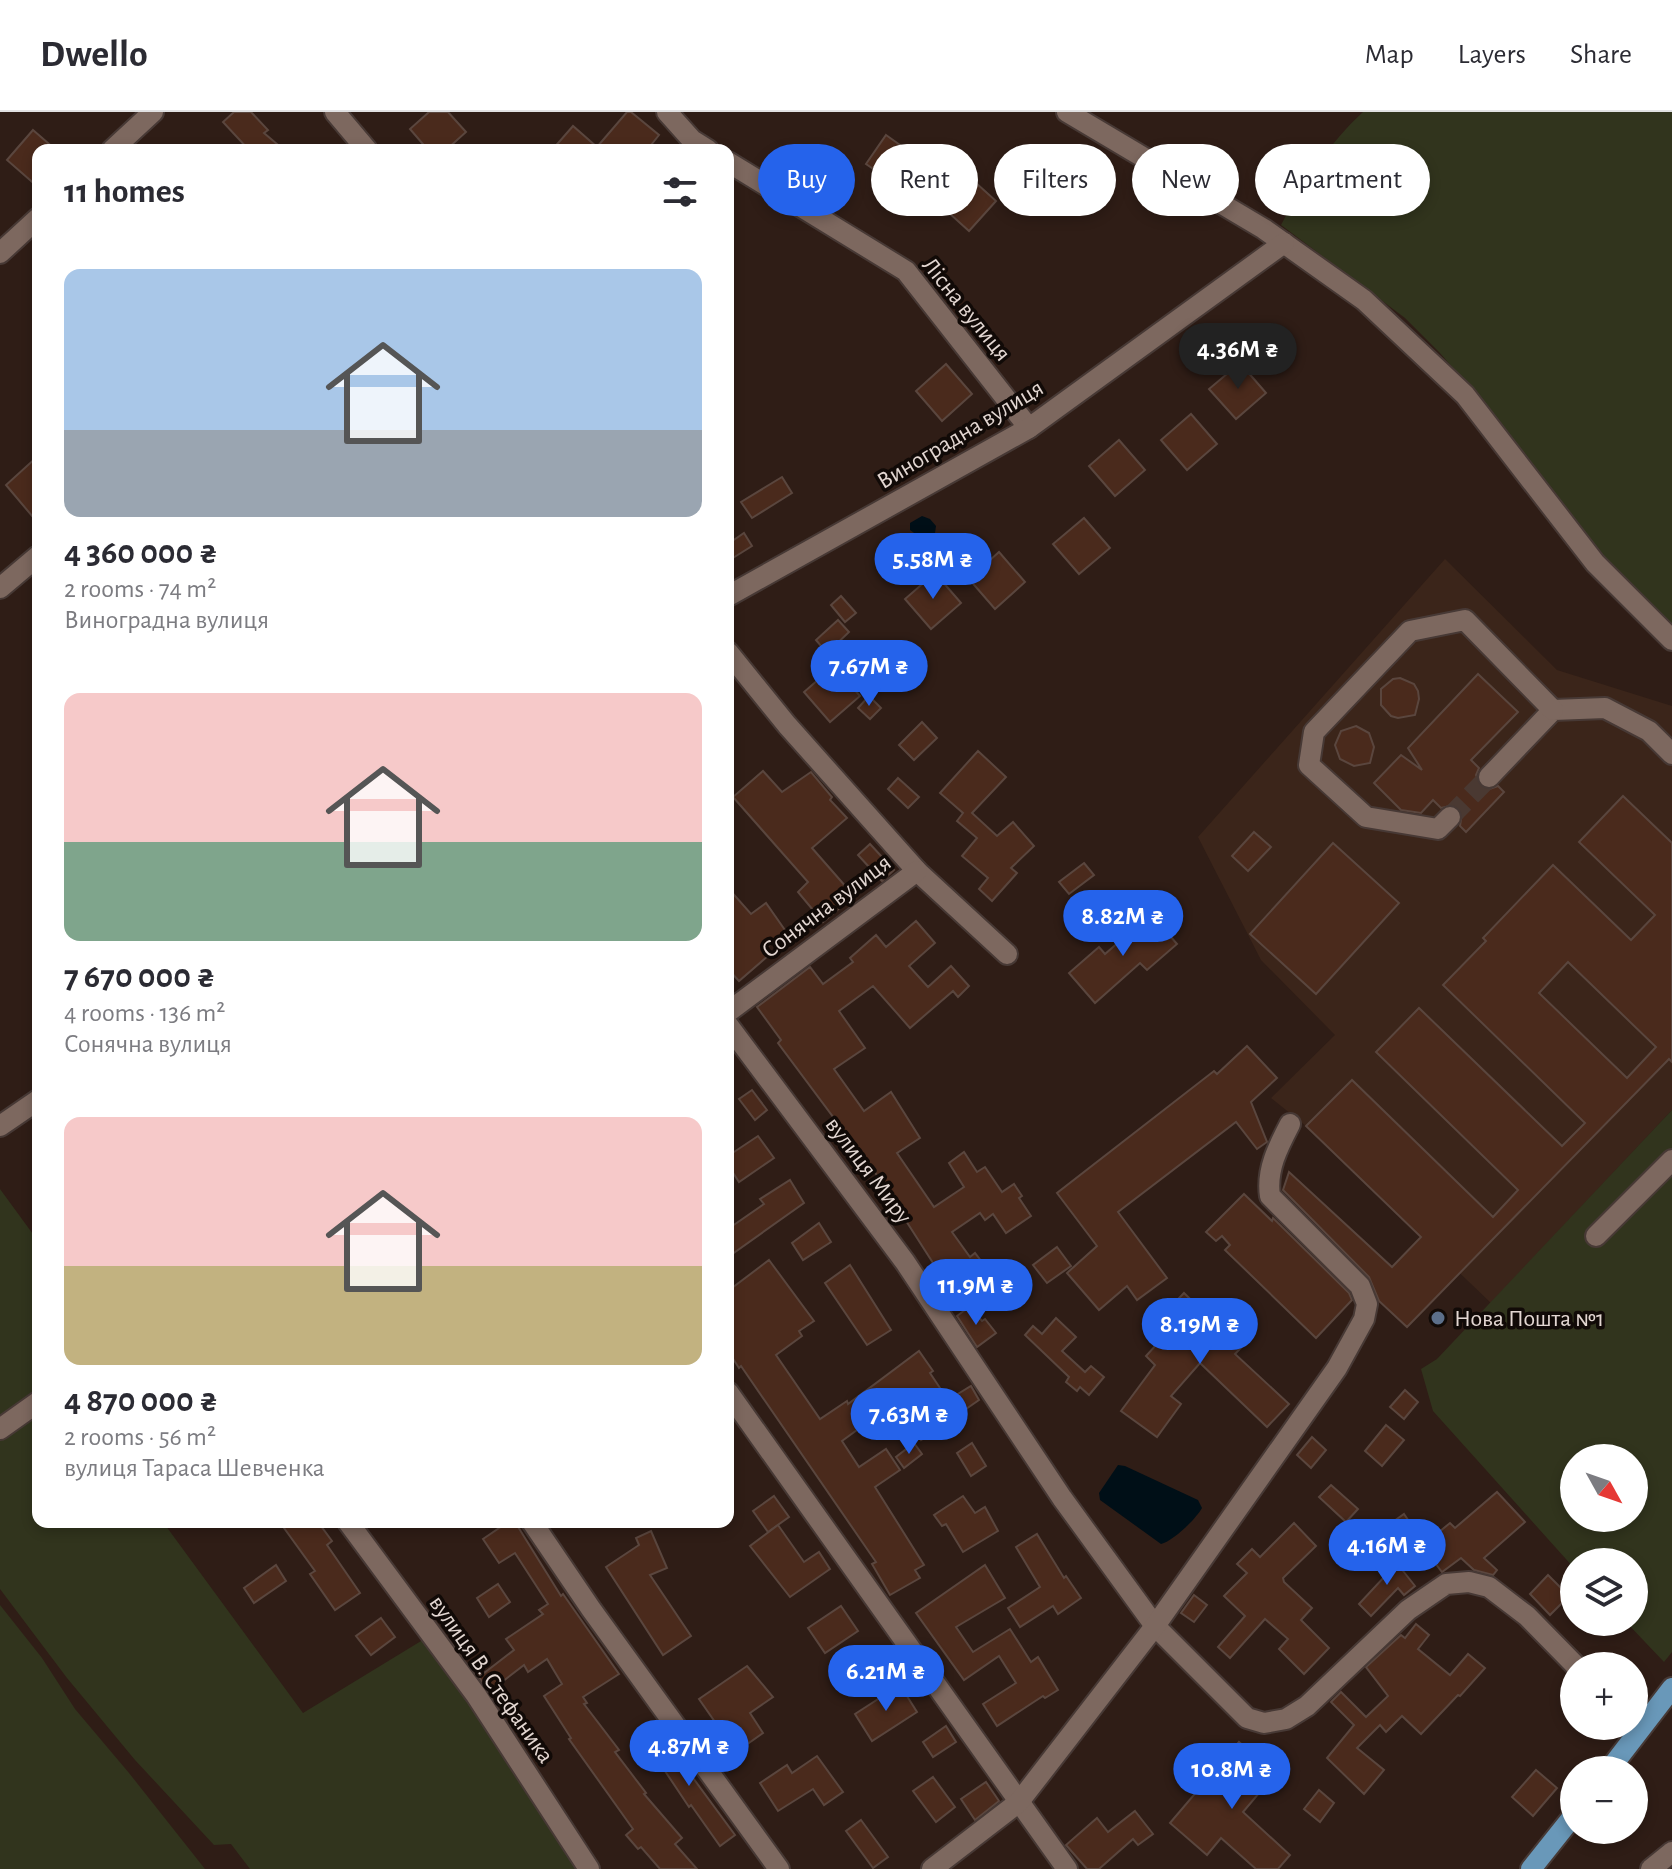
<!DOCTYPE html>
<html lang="en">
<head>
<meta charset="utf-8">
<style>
	body { margin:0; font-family:"Alegreya Sans",sans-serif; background:#f7f7f7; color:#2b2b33; height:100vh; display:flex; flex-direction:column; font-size:30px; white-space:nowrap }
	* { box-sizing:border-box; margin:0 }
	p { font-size:26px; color:#7c7c81 }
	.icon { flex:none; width:44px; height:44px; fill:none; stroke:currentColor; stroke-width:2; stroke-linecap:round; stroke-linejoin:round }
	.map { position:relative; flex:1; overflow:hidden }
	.panel { position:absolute; left:32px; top:32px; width:702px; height:1384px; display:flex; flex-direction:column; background:#fff; border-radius:16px; box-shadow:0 4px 12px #0003 }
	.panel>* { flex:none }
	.hud { position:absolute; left:758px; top:32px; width:760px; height:72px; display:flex; gap:16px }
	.needle { width:52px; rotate:130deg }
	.controls { position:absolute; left:1560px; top:1332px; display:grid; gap:16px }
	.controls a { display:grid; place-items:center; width:88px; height:88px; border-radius:50%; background:#fff; box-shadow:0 4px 12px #0003; font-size:40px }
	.price { position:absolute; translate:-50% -68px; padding:0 18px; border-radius:28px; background:#2563eb; color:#fff; font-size:26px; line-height:52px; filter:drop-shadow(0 2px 4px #0008) }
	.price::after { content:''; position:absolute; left:50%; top:48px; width:24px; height:18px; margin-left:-12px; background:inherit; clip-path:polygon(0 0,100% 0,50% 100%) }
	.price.current { background:#222; color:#fff }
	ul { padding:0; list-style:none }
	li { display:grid; align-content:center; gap:16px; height:424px; padding:0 32px }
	li span { display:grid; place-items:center; height:248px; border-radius:16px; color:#555 }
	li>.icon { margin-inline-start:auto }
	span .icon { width:144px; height:144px; fill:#fffc; stroke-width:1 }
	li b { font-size:34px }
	h2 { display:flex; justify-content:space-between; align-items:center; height:96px; padding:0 32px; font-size:34px }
	.chip { padding:0 28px; border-radius:36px; background:#fff; box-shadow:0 4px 12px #0003; font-size:28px; line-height:72px }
	.chip.current { background:#2563eb; color:#fff }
	header { display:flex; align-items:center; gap:48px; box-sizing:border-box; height:112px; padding:0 40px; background:#fff; border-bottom:2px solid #e1e1e2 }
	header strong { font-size:38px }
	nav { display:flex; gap:44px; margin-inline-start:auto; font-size:28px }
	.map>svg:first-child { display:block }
</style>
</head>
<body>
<header>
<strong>Dwello</strong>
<nav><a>Map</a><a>Layers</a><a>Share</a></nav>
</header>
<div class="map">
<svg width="1672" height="1757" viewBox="0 0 1672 1757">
	<rect width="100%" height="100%" fill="#2f1d16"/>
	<path fill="#3b251a" d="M 1445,447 L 1557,558 L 1672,594 L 1672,998 L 1491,1191 L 1306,1014 L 1271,986 L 1335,923 L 1261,848 L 1198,725 Z"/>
	<g fill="#31341d" fill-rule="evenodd">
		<path d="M 1363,0 L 1672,0 L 1672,520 L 1597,444 L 1472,278 L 1439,240 L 1405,206 L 1281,113 C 1303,72 1329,31 1363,0 Z"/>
		<path d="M 1672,998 L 1672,1540 L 1664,1550 L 1626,1510 L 1634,1510 L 1634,1450 L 1574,1450 L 1574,1456 L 1433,1299 L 1421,1257 L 1437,1247 ZM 1574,1346 L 1634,1346 L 1634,1406 L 1574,1406 Z"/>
		<path d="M 0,1077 L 38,1129 L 38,1410 L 163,1410 L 303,1601 L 426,1526 L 465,1580 L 580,1757 L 250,1757 L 231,1732 L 214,1733 L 135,1648 L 67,1566 L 0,1477 Z"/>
		<path d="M 0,1493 L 42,1546 L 75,1597 L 129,1661 L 205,1757 L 0,1757 Z"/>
	</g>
	<g fill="#000f17">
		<path d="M 922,404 L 930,407 L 936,414 L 935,421 L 928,431 L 910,418 L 910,411 Z"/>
		<path d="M 1118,1353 L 1125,1354 L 1198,1388 L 1202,1396 C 1196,1407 1173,1429 1161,1432 L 1100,1388 L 1099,1381 Z"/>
	</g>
	<g fill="#4a2a1c" stroke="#5a463e" stroke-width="2" fill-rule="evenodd">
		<path d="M 234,0 L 251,0 L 268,18 L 264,21 L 284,38 L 249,38 L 223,10 Z"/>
		<path d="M 429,0 L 448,0 L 466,20 L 446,38 L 428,38 L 410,17 Z"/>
		<path d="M 627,0 L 631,0 L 659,23 L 647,38 L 552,38 L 573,14 L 597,35 Z"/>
		<path d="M 33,18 L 56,38 L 38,38 L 38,75 L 7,48 Z"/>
		<path d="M 886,23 L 914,43 L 894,71 L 866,52 Z"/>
		<path d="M 976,71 L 996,89 L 969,119 L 949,101 Z"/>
		<path d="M 1240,251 L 1266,281 L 1236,307 L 1209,277 Z"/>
		<path d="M 946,252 L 972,282 L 942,309 L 916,279 Z"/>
		<path d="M 1191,302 L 1217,332 L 1187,358 L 1161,328 Z"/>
		<path d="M 1119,328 L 1145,358 L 1115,384 L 1089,354 Z"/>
		<path d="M 38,344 L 38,411 L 6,373 Z"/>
		<path d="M 782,365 L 792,381 L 752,406 L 741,390 Z"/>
		<path d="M 1084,406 L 1110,436 L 1079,462 L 1053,432 Z"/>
		<path d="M 744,421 L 752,434 L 728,449 L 728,432 Z"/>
		<path d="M 999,440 L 1025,470 L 995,497 L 969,467 Z"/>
		<path d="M 935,461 L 961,491 L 931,517 L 905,487 Z"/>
		<path d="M 841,484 L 856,501 L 845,510 L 831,493 Z"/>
		<path d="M 838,508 L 849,520 L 827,541 L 816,528 Z"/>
		<path d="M 834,554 L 860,584 L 830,610 L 804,580 Z"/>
		<path d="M 1478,562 L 1518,600 L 1471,648 L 1479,656 L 1476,663 L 1480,674 L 1487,678 L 1498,674 L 1504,680 L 1466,720 L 1460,714 L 1462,701 L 1454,693 L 1441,696 L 1433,688 L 1421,701 L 1401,698 L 1374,671 L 1401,643 L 1422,658 L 1408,636 Z"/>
		<path d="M 1400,566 L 1414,572 L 1418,579 L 1419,587 L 1415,603 L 1398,606 L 1391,604 L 1381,593 L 1381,577 L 1393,567 Z"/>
		<path d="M 869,584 L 881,596 L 870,607 L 858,596 Z"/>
		<path d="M 922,610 L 937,626 L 914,648 L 899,633 Z"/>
		<path d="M 1356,614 L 1369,621 L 1374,635 L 1370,651 L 1354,654 L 1340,647 L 1335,633 L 1341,619 Z"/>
		<path d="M 978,639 L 1006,665 L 972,701 L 997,724 L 1013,710 L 1034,734 L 1011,756 L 1017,761 L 992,789 L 979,777 L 988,766 L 962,744 L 977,726 L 957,709 L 963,701 L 940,681 Z"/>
		<path d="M 763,659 L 782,680 L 811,660 L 832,685 L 830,688 L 847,706 L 812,736 L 854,784 L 823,810 L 798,780 L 808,770 L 733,685 Z"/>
		<path d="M 898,666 L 919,685 L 908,696 L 888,677 Z"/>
		<path d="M 1623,684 L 1672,731 L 1672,950 L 1669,947 L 1407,1215 L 1379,1189 L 1369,1165 L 1283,1078 L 1289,1060 L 1392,1155 L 1421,1125 L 1306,1014 L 1352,968 L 1493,1105 L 1518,1078 L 1376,940 L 1419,896 L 1562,1034 L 1585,1011 L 1443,873 L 1486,829 L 1483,826 L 1553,753 L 1631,828 L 1655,803 L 1579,730 ZM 1568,850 L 1656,935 L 1627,966 L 1539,881 Z"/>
		<path d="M 1254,720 L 1271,735 L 1248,759 L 1232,744 Z"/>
		<path d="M 1333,731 L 1399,791 L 1316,882 L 1250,822 Z"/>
		<path d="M 870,732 L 894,758 L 882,769 L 858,743 Z"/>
		<path d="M 1084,751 L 1094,763 L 1069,782 L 1059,770 Z"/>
		<path d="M 728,776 L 751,802 L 766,791 L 787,821 L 764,837 L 769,843 L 739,869 L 728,857 Z"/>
		<path d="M 1151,802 L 1177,832 L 1147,858 L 1140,851 L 1095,891 L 1069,861 L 1099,835 L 1105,842 Z"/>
		<path d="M 916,809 L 935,831 L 909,854 L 928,875 L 951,854 L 969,874 L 958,885 L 953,879 L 910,916 L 873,874 L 839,899 L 865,936 L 834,957 L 864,999 L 891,980 L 920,1026 L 897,1041 L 934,1095 L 964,1075 L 949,1051 L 964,1040 L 977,1060 L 985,1055 L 1002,1080 L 1014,1072 L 1022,1084 L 1019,1086 L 1031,1104 L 1006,1121 L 993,1102 L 985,1108 L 980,1101 L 952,1120 L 970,1145 L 975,1141 L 988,1158 L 961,1178 L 958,1175 L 951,1179 L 867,1048 L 863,1051 L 841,1018 L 842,1017 L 778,931 L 781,928 L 757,895 L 810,855 L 823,872 L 853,850 L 850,846 L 876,823 L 886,835 Z"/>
		<path d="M 1247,934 L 1277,966 L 1251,990 L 1267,1030 L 1257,1037 L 1236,1010 L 1118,1100 L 1167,1166 L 1137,1188 L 1127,1174 L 1099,1198 L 1067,1161 L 1097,1134 L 1057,1081 L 1214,959 L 1217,962 Z"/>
		<path d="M 752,978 L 767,998 L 755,1008 L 739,987 Z"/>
		<path d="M 758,1024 L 774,1046 L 739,1070 L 728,1053 L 728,1044 Z"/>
		<path d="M 790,1068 L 804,1091 L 728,1145 L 728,1117 L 764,1092 L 760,1087 Z"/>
		<path d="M 1244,1082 L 1272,1109 L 1273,1106 L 1349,1181 L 1352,1188 L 1316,1226 L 1225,1138 L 1230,1133 L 1222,1124 L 1216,1129 L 1206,1120 Z"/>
		<path d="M 819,1111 L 831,1130 L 803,1148 L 792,1131 Z"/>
		<path d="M 1057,1135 L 1071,1154 L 1047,1171 L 1033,1153 Z"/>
		<path d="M 769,1148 L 814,1209 L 799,1219 L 802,1224 L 776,1243 L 820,1307 L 847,1289 L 848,1292 L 919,1239 L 933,1259 L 930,1261 L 948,1288 L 971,1274 L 979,1288 L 921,1328 L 894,1291 L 842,1329 L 859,1355 L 886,1337 L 900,1358 L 875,1375 L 924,1453 L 915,1458 L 920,1466 L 890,1483 L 872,1452 L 876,1450 L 741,1254 L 739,1256 L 728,1239 L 728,1179 Z"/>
		<path d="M 850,1153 L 891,1218 L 867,1233 L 825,1171 Z"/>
		<path d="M 1184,1181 L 1213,1209 L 1227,1195 L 1255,1221 L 1235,1242 L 1289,1292 L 1267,1315 L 1200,1251 L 1171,1284 L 1181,1292 L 1157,1325 L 1121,1299 L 1155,1253 L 1146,1244 L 1168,1220 L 1157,1209 Z"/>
		<path d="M 969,1195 L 982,1209 L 985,1207 L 996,1221 L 977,1235 L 957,1204 Z"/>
		<path d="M 1056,1206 L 1076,1225 L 1062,1239 L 1085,1260 L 1091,1254 L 1104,1265 L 1089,1283 L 1080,1275 L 1077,1279 L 1066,1270 L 1069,1265 L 1025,1223 L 1033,1214 L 1042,1222 Z"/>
		<path d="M 1405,1278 L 1418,1290 L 1404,1307 L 1390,1295 Z"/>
		<path d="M 1386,1313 L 1404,1328 L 1382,1354 L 1365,1339 Z"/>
		<path d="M 1312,1325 L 1326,1338 L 1311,1356 L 1297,1343 Z"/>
		<path d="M 914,1331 L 922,1342 L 904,1356 L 896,1345 Z"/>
		<path d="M 972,1331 L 986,1354 L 971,1364 L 957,1341 Z"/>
		<path d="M 1331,1373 L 1358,1397 L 1346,1410 L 1319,1385 Z"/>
		<path d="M 1497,1380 L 1525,1410 L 1484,1446 L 1497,1458 L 1493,1463 L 1474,1458 L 1461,1446 L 1442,1460 L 1422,1434 L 1450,1411 L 1455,1416 Z"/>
		<path d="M 774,1384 L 789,1405 L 768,1420 L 753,1399 Z"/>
		<path d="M 963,1384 L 975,1401 L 985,1395 L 998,1419 L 963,1440 L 946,1412 L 942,1414 L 934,1403 Z"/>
		<path d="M 1404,1402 L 1417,1421 L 1396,1435 L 1383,1417 Z"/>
		<path d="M 292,1410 L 318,1410 L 332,1429 L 327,1433 L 360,1481 L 335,1498 L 310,1462 L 315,1459 L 284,1416 Z"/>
		<path d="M 508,1410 L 515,1410 L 561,1484 L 563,1482 L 619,1562 L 583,1585 L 587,1591 L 584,1592 L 619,1638 L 615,1640 L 646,1681 L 644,1682 L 682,1726 L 675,1732 L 697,1757 L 660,1757 L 641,1735 L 638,1737 L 626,1723 L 633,1717 L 569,1627 L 571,1626 L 544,1584 L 562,1572 L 547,1547 L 528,1560 L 524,1553 L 489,1580 L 479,1565 L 514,1538 L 506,1527 L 543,1502 L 539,1498 L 548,1492 L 515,1441 L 499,1451 L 483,1427 Z"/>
		<path d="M 1294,1411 L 1316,1434 L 1283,1466 L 1284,1470 L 1312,1496 L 1301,1508 L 1329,1536 L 1304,1562 L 1279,1537 L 1288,1527 L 1265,1507 L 1230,1546 L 1218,1535 L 1245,1504 L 1224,1484 L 1247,1461 L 1237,1452 L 1252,1437 L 1260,1445 Z"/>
		<path d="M 778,1413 L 804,1450 L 819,1440 L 830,1457 L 790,1485 L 750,1434 Z"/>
		<path d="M 651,1419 L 667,1456 L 650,1463 L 691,1524 L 663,1543 L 606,1455 L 639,1433 L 636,1426 Z"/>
		<path d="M 1037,1422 L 1064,1466 L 1066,1464 L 1081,1486 L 1058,1502 L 1053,1494 L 1020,1515 L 1008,1496 L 1040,1475 L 1016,1435 Z"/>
		<path d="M 1392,1445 L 1415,1474 L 1404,1483 L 1398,1476 L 1371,1504 L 1359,1492 L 1387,1462 L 1381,1454 Z"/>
		<path d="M 276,1453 L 286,1469 L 254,1491 L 244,1476 Z"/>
		<path d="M 985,1453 L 1005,1486 L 956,1515 L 973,1540 L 1010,1517 L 1031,1550 L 1038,1545 L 1058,1578 L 1045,1586 L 1043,1584 L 997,1614 L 983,1592 L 1016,1571 L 999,1544 L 964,1568 L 916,1501 Z"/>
		<path d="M 1548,1463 L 1569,1484 L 1550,1503 L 1530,1482 Z"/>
		<path d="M 498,1472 L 510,1490 L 489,1505 L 477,1486 Z"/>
		<path d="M 1194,1483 L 1207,1493 L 1194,1510 L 1181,1501 Z"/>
		<path d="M 841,1494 L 858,1519 L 825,1541 L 808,1516 Z"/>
		<path d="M 381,1506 L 395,1525 L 371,1543 L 356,1524 Z"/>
		<path d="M 1416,1512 L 1429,1523 L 1418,1537 L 1450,1563 L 1468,1542 L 1485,1556 L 1460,1584 L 1458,1583 L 1421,1622 L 1402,1604 L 1386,1620 L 1380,1613 L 1357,1636 L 1384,1658 L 1364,1682 L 1327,1646 L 1354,1613 L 1331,1590 L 1341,1580 L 1366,1605 L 1388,1584 L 1366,1555 L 1401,1523 L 1405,1526 Z"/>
		<path d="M 747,1554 L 773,1585 L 750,1601 L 763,1621 L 736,1640 L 699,1587 Z"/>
		<path d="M 900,1573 L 917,1600 L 872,1629 L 855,1602 Z"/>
		<path d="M 946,1614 L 956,1630 L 933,1645 L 923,1630 Z"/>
		<path d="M 657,1617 L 735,1723 L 720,1734 L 691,1693 L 689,1695 L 643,1626 Z"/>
		<path d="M 1239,1630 L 1276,1661 L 1243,1700 L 1290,1743 L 1278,1757 L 1256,1757 L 1221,1726 L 1207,1743 L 1170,1711 Z"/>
		<path d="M 817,1644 L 843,1680 L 824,1693 L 813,1677 L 778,1699 L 760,1671 L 787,1653 L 792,1661 Z"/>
		<path d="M 1536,1658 L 1557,1676 L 1533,1704 L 1512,1685 Z"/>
		<path d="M 933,1665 L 955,1695 L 936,1710 L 913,1679 Z"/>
		<path d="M 986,1670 L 999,1689 L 975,1708 L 961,1687 Z"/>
		<path d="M 1319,1678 L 1334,1691 L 1320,1710 L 1304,1697 Z"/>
		<path d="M 1135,1699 L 1153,1722 L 1138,1733 L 1133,1727 L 1099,1757 L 1087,1757 L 1066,1733 L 1097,1706 L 1108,1720 Z"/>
		<path d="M 861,1708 L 888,1745 L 873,1756 L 846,1719 Z"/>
	</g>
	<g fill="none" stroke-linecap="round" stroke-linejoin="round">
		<path stroke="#4a3932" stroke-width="20" stroke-dasharray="20 10" stroke-linecap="butt" d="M 1450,705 L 1489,665"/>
		<g stroke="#473935" stroke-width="24">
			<g id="minor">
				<path d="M 335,0 L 367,38"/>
				<path d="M 667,0 L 692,28 L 708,38"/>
				<path d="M 1067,0 L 1264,117 L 1364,188 L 1465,283 L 1595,451 L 1672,528"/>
				<path d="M 112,38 L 153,0"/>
				<path d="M 728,50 L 906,159 L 1029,316"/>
				<path d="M 0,141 L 38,106"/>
				<path d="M 0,476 L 38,444"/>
				<path d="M 728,484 L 1029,316 L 1284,131"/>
				<path d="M 728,540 L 787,613 L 917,759 L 1007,842"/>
				<path d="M 1489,665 L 1553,598 L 1605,596 L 1649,619 L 1672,642"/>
				<path d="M 1450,705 L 1438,717 L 1366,705 L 1309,653 L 1314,620 L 1410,519 L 1465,508 L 1553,598"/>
				<path d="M 728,900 L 917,759"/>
				<path d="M 728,913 L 905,1150 L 1062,1386 L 1155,1514 L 1247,1606 L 1264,1611 L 1286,1607 L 1307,1594 L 1408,1498 L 1446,1472 L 1469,1470 L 1489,1475 L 1527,1504 L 1576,1554"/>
				<path d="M 0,1014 L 38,988"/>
				<path d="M 1596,1124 L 1672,1048"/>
				<path d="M 728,1280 L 1067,1757"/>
				<path d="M 0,1317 L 38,1290"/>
				<path d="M 348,1410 L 476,1583 L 589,1757"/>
				<path d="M 532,1410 L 591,1497 L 779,1757"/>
				<path d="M 932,1757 L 1019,1690 L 1155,1514 L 1337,1256 L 1364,1207 L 1367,1192 L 1360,1174 L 1270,1084 C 1266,1058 1278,1035 1290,1012"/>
				<path d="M 1651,1757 L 1672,1740"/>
			</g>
		</g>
		<g stroke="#473935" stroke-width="24">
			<g id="major">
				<path d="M 1609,1658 L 1672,1576"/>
				<path d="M 1531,1757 L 1574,1703"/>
			</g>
		</g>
		<use href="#minor" stroke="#7d685f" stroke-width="20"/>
		<use href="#major" stroke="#6998b9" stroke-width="20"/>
	</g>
	<circle fill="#5c6f8a" stroke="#110a07" stroke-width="3" cx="1438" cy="1206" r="8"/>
	<g text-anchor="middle" stroke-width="7" stroke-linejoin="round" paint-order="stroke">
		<g font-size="24" fill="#e3d7d2" stroke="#110a07">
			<text transform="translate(967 197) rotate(51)" y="8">Лісна вулиця</text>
			<text transform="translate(960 322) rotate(-31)" y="8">Виноградна вулиця</text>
			<text transform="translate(826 794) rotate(-37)" y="8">Сонячна вулиця</text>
			<text transform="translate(869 1058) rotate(53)" y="8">вулиця Миру</text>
			<text transform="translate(492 1567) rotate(55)" y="8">вулиця В. Стефаника</text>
		</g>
		<g font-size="24" fill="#e3d7d2" stroke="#110a07" text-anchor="start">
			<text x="1454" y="1214">Нова Пошта №1</text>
		</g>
	</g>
</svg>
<div class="controls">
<a><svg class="needle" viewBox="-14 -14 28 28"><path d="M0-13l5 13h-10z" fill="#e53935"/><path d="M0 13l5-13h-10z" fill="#7c7c81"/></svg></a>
<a><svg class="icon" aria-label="layers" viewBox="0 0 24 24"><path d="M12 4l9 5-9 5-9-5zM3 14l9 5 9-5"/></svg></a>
<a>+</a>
<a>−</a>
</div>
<b class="price current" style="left:1238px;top:279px">4.36M ₴</b>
<b class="price" style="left:933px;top:489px">5.58M ₴</b>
<b class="price" style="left:869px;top:596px">7.67M ₴</b>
<b class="price" style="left:1123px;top:846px">8.82M ₴</b>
<b class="price" style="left:976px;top:1215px">11.9M ₴</b>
<b class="price" style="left:1200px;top:1254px">8.19M ₴</b>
<b class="price" style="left:909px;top:1344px">7.63M ₴</b>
<b class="price" style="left:1387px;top:1475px">4.16M ₴</b>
<b class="price" style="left:886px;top:1601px">6.21M ₴</b>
<b class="price" style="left:689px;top:1676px">4.87M ₴</b>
<b class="price" style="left:1232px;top:1699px">10.8M ₴</b>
<div class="hud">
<a class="chip current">Buy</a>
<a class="chip">Rent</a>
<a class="chip">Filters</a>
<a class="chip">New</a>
<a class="chip">Apartment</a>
</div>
<section class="panel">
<h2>11 homes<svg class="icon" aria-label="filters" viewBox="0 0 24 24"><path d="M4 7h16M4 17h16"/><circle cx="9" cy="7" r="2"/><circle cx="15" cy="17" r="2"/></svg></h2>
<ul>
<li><span style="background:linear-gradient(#a9c7e8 65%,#9aa5b1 0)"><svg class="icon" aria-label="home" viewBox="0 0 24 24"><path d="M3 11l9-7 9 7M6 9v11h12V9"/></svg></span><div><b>4 360 000 ₴</b><p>2 rooms · 74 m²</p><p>Виноградна вулиця</p></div></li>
<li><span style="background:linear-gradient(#f6c9c9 60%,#7fa58c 0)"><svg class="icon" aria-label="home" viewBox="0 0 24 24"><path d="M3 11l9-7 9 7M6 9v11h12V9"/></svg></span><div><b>7 670 000 ₴</b><p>4 rooms · 136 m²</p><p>Сонячна вулиця</p></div></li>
<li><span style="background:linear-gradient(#f6c9c9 60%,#c2b280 0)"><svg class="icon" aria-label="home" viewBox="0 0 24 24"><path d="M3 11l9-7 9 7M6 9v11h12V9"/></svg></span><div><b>4 870 000 ₴</b><p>2 rooms · 56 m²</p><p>вулиця Тараса Шевченка</p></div></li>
</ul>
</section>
</div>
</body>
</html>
